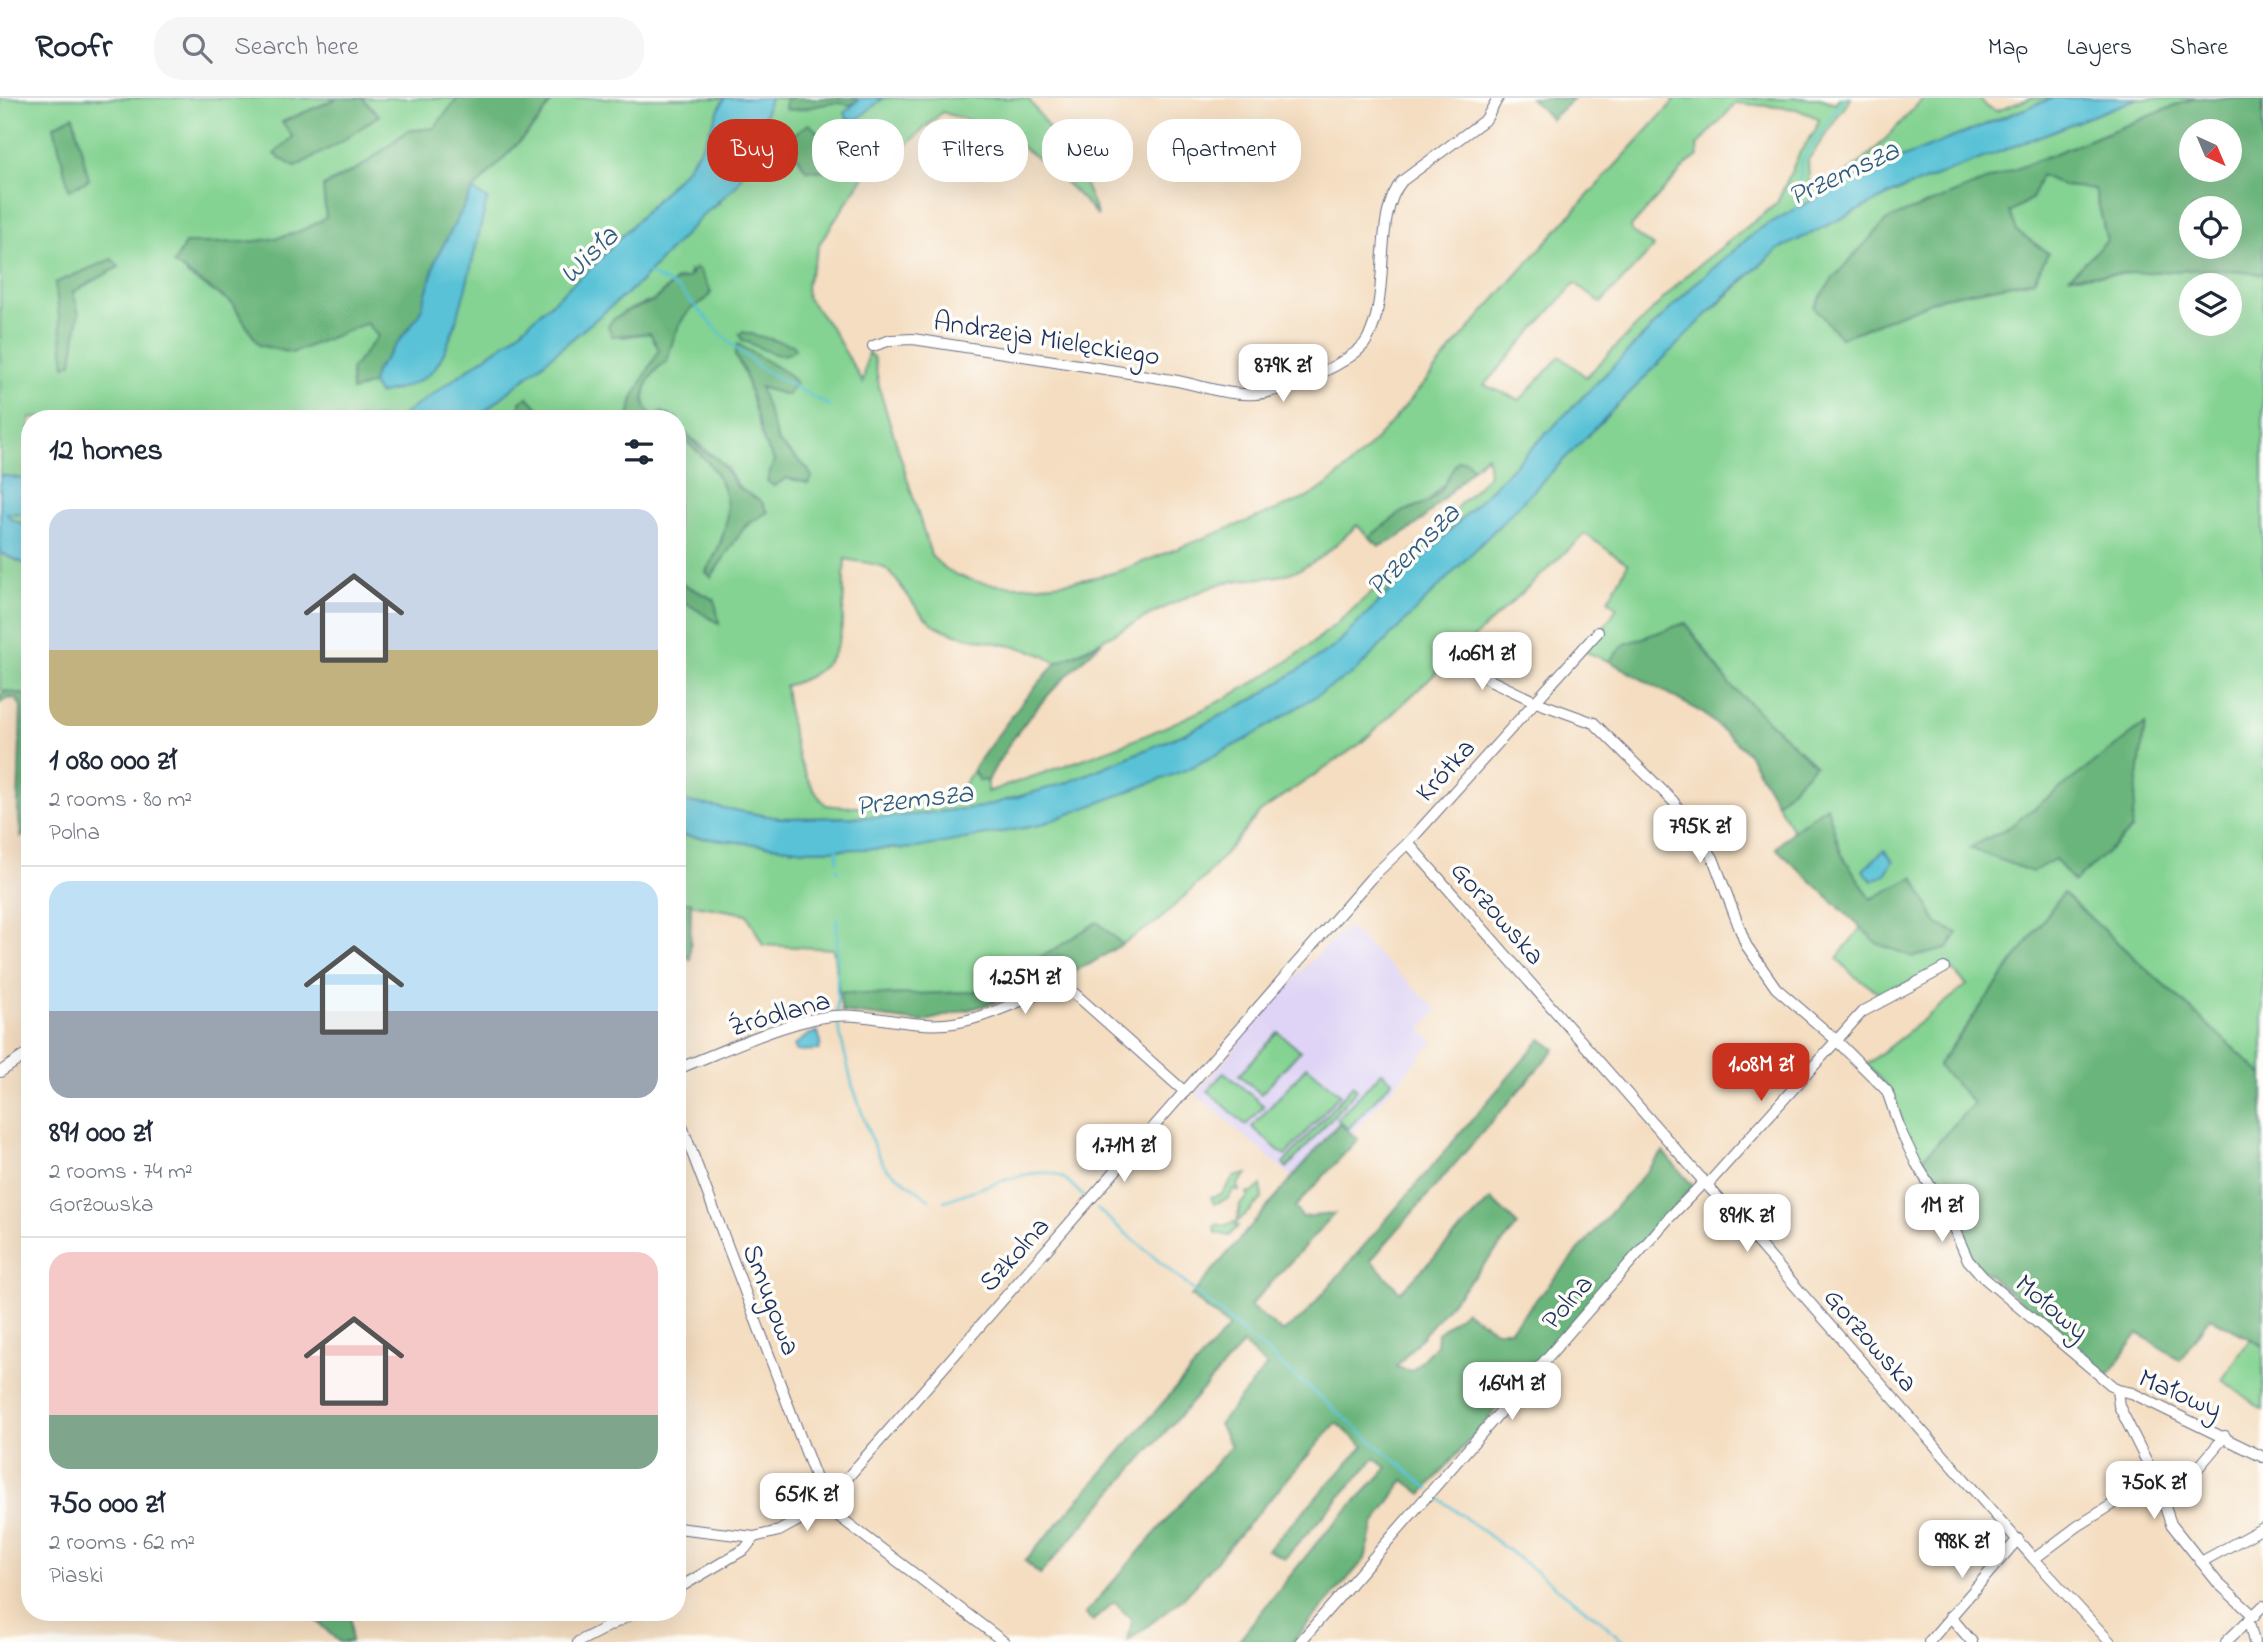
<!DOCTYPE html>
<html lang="en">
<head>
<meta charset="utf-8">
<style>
	body { margin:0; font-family:"Indie Flower",sans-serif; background:#f6f6f7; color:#1f2937; height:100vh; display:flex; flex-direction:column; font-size:26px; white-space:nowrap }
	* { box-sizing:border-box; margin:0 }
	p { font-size:23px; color:#747a83 }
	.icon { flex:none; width:38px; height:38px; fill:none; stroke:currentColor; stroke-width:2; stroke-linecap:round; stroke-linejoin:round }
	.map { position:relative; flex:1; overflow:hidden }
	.sheet { position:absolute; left:21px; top:312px; width:665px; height:1211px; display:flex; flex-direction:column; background:#fff; border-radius:28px; box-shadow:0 7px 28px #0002 }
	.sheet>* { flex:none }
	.banner { position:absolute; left:707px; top:21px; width:665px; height:63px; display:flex; gap:14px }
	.needle { width:46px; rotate:136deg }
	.controls { position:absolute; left:2179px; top:21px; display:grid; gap:14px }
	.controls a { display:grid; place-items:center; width:63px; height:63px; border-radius:50%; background:#fff; box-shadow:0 7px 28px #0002; font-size:35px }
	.price { position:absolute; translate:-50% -60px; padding:0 16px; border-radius:14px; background:#fff; color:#222; font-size:23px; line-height:46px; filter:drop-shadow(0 2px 4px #0008) }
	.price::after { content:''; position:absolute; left:50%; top:42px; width:21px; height:16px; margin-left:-10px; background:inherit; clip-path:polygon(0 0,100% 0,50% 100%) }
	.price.on { background:#c8321e; color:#fff }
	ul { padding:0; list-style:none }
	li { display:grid; align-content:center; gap:14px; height:371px; padding:0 28px }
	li+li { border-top:2px solid #e0e1e3 }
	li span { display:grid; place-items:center; height:217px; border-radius:21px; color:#555 }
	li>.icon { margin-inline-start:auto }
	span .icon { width:126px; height:126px; fill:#fffc; stroke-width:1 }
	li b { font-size:30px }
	h2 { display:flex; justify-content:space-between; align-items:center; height:84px; padding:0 28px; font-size:30px }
	.chip { padding:0 24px; border-radius:28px; background:#fff; box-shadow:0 7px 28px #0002; font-size:24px; line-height:63px }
	.chip.on { background:#c8321e; color:#fff }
	header { display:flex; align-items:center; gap:42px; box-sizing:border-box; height:98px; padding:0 35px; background:#fff; border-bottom:2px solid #e0e1e3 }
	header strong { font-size:33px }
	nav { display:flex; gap:38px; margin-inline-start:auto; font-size:24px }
	.search { width:490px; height:63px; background:#f6f6f7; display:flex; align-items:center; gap:18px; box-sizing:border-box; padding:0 24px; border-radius:28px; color:#747a83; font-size:26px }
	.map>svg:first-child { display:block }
</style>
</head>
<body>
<header>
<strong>Roofr</strong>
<div class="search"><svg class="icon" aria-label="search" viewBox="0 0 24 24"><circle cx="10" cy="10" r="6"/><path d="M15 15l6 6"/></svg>Search here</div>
<nav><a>Map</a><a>Layers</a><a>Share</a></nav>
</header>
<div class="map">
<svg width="2263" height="1544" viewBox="0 0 2263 1544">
	<rect width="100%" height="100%" fill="#fdfcf7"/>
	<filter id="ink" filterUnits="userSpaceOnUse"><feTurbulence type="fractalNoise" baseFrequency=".0143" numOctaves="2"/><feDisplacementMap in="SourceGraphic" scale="14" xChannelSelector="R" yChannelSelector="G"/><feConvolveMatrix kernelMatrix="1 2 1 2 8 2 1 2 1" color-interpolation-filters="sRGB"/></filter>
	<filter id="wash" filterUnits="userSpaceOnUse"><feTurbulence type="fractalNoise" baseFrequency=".00686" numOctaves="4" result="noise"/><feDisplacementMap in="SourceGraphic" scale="28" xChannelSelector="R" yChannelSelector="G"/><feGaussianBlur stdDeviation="1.57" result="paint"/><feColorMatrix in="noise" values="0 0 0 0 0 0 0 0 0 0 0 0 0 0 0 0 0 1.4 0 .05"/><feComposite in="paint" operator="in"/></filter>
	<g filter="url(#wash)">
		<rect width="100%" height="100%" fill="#f4ddc0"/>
		<path fill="#dfd4f5" d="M 1347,828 L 1438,912 L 1421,932 L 1434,943 L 1352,1036 L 1339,1025 L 1292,1079 L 1196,996 L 1300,874 Z"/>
		<g fill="#84d392" stroke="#508178" stroke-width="2" fill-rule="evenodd">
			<path d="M 0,0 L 338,0 L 282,24 L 378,18 L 362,0 L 458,0 L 434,30 L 407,33 L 364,67 L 323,88 L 326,119 C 286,148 232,145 185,145 L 187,177 L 232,205 L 259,247 L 292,255 L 366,225 L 378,238 L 351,272 L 352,292 L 372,286 L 379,296 L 487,102 L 473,92 L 537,25 L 554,0 L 724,0 L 704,45 L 686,71 L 595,166 L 511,241 L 399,320 L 30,320 L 30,382 L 0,377 Z"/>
			<path d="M 770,0 L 786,0 L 785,11 C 802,14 811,4 828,3 C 847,2 865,17 883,0 L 1028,0 L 1081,78 L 1098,118 C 1069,86 1033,51 993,32 C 977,24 959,20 942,14 L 876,76 L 867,74 L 820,145 L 806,188 L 807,199 L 832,231 L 863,285 L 868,254 L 874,260 L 880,293 L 931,457 C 968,504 1069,487 1120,473 L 1309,399 C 1368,363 1418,290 1463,238 C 1533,157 1605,79 1677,0 L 1820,0 L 1835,5 L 1839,0 L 1851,0 L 1808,62 L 1809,83 L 1815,88 C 1862,77 1891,32 1924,0 L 1979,0 L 1986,9 L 1997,13 L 2031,0 L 2053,0 L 1995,22 L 1759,131 L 1696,185 L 1334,549 L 1254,601 L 1186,635 L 1066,685 L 982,709 L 893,719 L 779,720 L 677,702 L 677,499 L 718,525 L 715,502 L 677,483 L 677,337 C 734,377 741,415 706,473 L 711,479 L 741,433 L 758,419 L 761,403 L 744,396 L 725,368 L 677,328 L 677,320 L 662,314 L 654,317 C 633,308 649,271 667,264 C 670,248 678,223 690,212 C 697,204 706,206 711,194 L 690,173 L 688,180 L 677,181 L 654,202 L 623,214 L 622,239 L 650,235 L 660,252 L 633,300 L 629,320 L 547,320 L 528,299 L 520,304 L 521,320 L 477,320 L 638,186 L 704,116 L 719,105 L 754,52 ZM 1736,5 L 1796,11 L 1818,20 L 1816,32 L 1800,54 L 1777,105 L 1689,175 L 1586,279 L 1560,258 L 1520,302 L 1484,287 L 1575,185 L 1601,205 L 1654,149 L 1632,134 L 1631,129 L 1686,67 L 1698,58 L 1697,48 ZM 752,254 L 777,270 L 787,297 L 759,289 L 778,344 L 798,362 L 808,385 L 787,380 L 779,384 L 772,372 L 774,362 L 764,344 L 744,273 L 735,257 ZM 1487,357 L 1489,377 C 1426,439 1366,507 1294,559 C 1202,623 1092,659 987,694 L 988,683 L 975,677 L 973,672 C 967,681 962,693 953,698 C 932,712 851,710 826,707 C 796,676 790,628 785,588 C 856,568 840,521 845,461 C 856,464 871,464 882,469 C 899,477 914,516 937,528 C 972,547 1027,543 1056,565 C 1111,540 1162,506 1220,486 C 1239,480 1258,482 1278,478 C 1311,472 1333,450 1357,427 L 1369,439 L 1402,414 L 1428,404 L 1465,362 L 1473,370 Z"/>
			<path d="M 2138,0 L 2195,0 L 1887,122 L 1841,240 L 1943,199 L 2034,182 L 2048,155 L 2017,133 L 2010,114 L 2032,100 L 2041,77 L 2064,88 L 2095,90 L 2107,143 L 2071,178 L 2211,171 L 2263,176 L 2263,977 L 2063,795 L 1938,967 L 1974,1005 L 1920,1064 L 1908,1045 L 1892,993 L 1866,967 L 1967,887 L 1949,868 L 1881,896 L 1853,877 L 1837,860 L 1862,828 L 1878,846 L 1937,826 L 1914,780 L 1871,802 L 1841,755 L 1827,709 L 1793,733 L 1777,705 L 1815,667 L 1730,587 L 1686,525 L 1625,546 L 1609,563 L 1586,554 L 1617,510 L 1608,502 L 1628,466 L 1585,436 L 1360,646 L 1260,714 L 1205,779 L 1158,823 L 1122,846 L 1097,824 L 1052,853 L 973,894 L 885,897 L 839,894 L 833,851 L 763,847 L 747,816 L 677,804 L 677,737 L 806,752 L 917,750 L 1247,641 L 1777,152 L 1893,95 ZM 2191,187 L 2230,187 L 2230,226 L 2191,226 ZM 2007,730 L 2131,732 L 2073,784 L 2055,761 L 1970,750 Z"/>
			<path d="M 6,415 L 30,416 L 30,429 L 11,421 Z"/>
			<path d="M 0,455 L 30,468 L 30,598 L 0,592 Z"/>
			<path d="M 1278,934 L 1300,953 L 1261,996 L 1239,977 Z"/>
			<path d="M 1307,968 L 1340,996 L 1285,1058 L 1252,1029 Z"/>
			<path d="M 1224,974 L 1264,1008 L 1246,1027 L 1208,993 Z"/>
			<path d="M 1382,974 L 1392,983 L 1348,1031 L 1337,1021 Z"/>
			<path d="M 1353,987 L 1357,991 L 1287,1070 L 1283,1066 Z"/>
			<path d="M 1247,1076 L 1237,1087 L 1239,1093 L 1233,1092 L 1229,1100 L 1214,1106 L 1211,1099 L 1222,1096 L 1234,1079 Z"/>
			<path d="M 1261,1087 L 1262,1101 L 1237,1124 L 1240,1107 L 1249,1098 L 1247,1095 L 1252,1095 Z"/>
			<path d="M 1234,1124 L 1238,1128 L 1229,1138 L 1216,1135 L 1214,1129 L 1217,1126 L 1224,1128 Z"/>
			<path d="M 2250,1241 L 2263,1248 L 2263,1312 L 2222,1282 Z"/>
		</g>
		<g fill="#6bb57c" stroke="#43726d" stroke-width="2" fill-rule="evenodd">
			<path d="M 338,0 L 362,0 L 379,17 L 340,45 L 295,69 L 274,56 L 293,39 L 282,24 Z"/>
			<path d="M 458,0 L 554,0 L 537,25 L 473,92 L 437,159 L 420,216 L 375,274 L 372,286 L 352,293 L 351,272 L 378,238 L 367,225 L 292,255 L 259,247 L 232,205 L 174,166 L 185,145 C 232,145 286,148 326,119 L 323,89 L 364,67 L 407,33 L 434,30 Z"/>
			<path d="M 786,0 L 857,0 L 858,2 L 850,7 C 825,0 808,15 785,11 Z"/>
			<path d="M 1530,0 L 1574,0 L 1551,21 Z"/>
			<path d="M 2195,0 L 2263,0 L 2263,176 L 2211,171 L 2070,178 L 2107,143 L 2095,91 L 2064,88 L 2041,77 L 2032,100 L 2010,114 L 2017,133 L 2048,155 L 2034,182 L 1943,199 L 1841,240 L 1814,209 L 1833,180 L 1887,122 ZM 2191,33 L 2230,33 L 2230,72 L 2191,72 ZM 2191,110 L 2230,110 L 2230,149 L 2191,149 Z"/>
			<path d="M 73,18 L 89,82 L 69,92 L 54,28 Z"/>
			<path d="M 809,26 L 825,41 L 844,36 L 853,56 L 835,74 L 806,72 L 786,41 Z"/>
			<path d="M 112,161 L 119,169 L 73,194 L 79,215 L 72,265 L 65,268 L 55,185 Z"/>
			<path d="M 695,170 L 699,172 L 711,194 C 706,206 697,204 690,212 C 678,223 670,249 667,264 C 649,271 633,308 654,317 L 662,314 L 671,320 L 629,320 L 633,300 L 659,252 L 650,235 L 612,238 L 608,228 C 620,210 640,212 656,201 C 668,192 673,182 688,180 Z"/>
			<path d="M 743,234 L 793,247 L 795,251 C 781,266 759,248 742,242 L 739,236 Z"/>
			<path d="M 738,246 L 788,276 L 796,285 L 787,297 L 760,289 L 778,344 L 807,370 L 812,379 L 808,385 L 787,380 L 774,388 L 767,383 L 774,362 L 764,344 L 744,273 L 735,257 Z"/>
			<path d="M 528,299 L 547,320 L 521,320 L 520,304 Z"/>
			<path d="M 677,328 L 704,354 L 718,361 L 737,389 L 761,403 L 768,414 L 746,427 L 711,479 L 706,474 C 741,417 733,376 677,337 Z"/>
			<path d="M 1465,362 L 1473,370 C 1446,396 1416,437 1379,448 L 1369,439 L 1402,414 L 1428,404 L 1440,394 L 1457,363 Z"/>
			<path d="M 677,483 L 715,502 L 719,526 L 677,499 Z"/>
			<path d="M 1685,525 L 1730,587 L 1815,667 L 1777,705 L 1747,654 L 1703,615 L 1609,563 L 1625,546 Z"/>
			<path d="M 1102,544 C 1058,584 1014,629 988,683 L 979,682 L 973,672 L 976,667 L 1019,608 L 1056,565 Z"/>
			<path d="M 6,593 L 30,598 L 30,698 L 26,736 L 21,739 L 18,712 L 21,608 L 16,601 L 9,600 L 0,605 L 0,597 Z"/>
			<path d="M 2145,626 L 2131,732 L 2074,784 L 2055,761 L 2032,774 L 1969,750 L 2008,730 Z"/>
			<path d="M 1827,708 L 1841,755 L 1871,801 L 1914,779 L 1937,826 L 1958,835 L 1947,851 L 1913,859 L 1878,846 L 1776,750 L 1793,733 Z"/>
			<path d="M 2063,795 L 2263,977 L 2263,1248 L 2210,1219 L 2180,1262 L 2138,1235 L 2108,1277 L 1969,1160 L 1954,1120 L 1920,1064 L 1974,1005 L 1938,968 Z"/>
			<path d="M 677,804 L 691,804 L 690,861 L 677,849 Z"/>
			<path d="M 1097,824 L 1122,846 L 1090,866 L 1004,902 L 922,924 L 842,914 L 839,894 L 885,897 L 973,894 L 1052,853 Z"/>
			<path d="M 1541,941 L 1555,951 L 1371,1162 L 1400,1194 L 1491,1101 L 1518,1127 L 1396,1269 L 1412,1273 L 1436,1247 L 1437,1236 L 1465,1213 L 1495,1232 L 1510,1232 L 1663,1054 L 1693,1088 L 1422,1396 L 1404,1382 L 1374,1426 L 1365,1461 L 1292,1544 L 1237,1544 L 1319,1442 L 1387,1370 L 1375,1360 L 1285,1460 L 1267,1452 L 1364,1348 L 1336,1325 L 1185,1499 L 1128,1543 L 1132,1522 L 1114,1504 L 1093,1523 L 1085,1516 L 1231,1348 L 1219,1326 L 1267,1268 L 1243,1246 L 1040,1476 L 1025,1463 L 1229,1229 L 1191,1198 L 1339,1025 L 1358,1041 L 1295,1109 L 1302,1119 L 1334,1116 L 1250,1208 L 1282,1234 L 1303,1219 Z"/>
			<path d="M 307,1514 L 351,1514 L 351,1544 L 339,1544 Z"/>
		</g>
		<g fill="#5ac2d7" stroke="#3a789a" stroke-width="2">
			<path d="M 724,0 L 770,0 L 754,52 L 737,87 L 704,116 L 638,186 L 477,320 L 399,320 L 511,241 L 595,166 L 686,71 L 704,45 Z"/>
			<path d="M 861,0 L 883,0 L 858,21 L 847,21 L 845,14 Z"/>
			<path d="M 2053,0 L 2138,0 L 1893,95 L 1777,152 L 1725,198 L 1356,573 L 1247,641 L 1188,671 L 1040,727 L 917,750 L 806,752 L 677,737 L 677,702 L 779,720 L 893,719 L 982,709 L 1066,685 L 1186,635 L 1254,601 L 1334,549 L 1696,185 L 1759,131 L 1858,77 Z"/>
			<path d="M 473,92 L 487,102 C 477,139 456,255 429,276 C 416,287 395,292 379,296 L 372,286 L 375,274 L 420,216 L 437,159 Z"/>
			<path d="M 0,377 L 30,382 L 30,416 L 7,415 L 11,421 L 30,429 L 30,468 L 0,455 Z"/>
			<path d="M 1884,752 L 1894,763 L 1885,776 L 1872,783 L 1863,772 Z"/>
			<path d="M 818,934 L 821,944 L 819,952 L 796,953 L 794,948 L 808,937 Z"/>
		</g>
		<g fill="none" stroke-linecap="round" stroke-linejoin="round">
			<g stroke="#5ac2d7" stroke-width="2.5">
				<path d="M 1797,113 L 1802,62 L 1844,0"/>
				<path d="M 648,175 L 679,191 L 729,244 L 759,269 L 830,308"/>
				<path d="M 837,749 L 837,763"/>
				<path d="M 837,770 L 838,774"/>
				<path d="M 837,819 L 837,923 L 852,986 L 874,1049 L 885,1069 L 929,1101"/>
				<path d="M 944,1103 C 970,1095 1036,1065 1060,1078 C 1069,1082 1077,1093 1085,1100"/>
				<path d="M 1097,1111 L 1429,1391"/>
				<path d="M 1435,1397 L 1600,1522 L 1624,1544"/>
			</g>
		</g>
	</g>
	<g filter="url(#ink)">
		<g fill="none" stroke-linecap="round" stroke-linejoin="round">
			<g stroke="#676c80" stroke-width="12">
				<g id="minor">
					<path d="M 873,248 L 891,242 L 913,241 C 997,254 1082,267 1166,281 C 1196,285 1224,298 1255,296 C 1281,295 1354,265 1367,242 C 1392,199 1372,118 1402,83 L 1486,21 L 1498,0"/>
					<path d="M 1449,551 L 1490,582 L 1536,604 L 1594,625 L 1673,703 L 1713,760 L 1746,847 L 1776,890 L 1836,942 L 1887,993 L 1901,1034 L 1916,1065 L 1948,1117 L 1968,1162 L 1983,1179 L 2117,1292"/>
					<path d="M 1408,745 L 2034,1461 L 2110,1544"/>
					<path d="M 677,971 C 722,954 787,922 833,918 C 871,915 907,929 945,926 C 985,923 1023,899 1061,888 L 1074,895 L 1185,994"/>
					<path d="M 0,974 L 30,954"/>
					<path d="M 677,1015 L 820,1391 L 828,1401"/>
					<path d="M 1707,1087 L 1862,914 L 1944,870"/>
					<path d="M 2117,1292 L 2119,1308 L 2155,1380 L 2171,1426 L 2218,1485 L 2254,1518"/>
					<path d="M 2117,1292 L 2132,1295 L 2263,1359"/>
					<path d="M 2158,1389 L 2188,1382 L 2225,1338"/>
					<path d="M 821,1410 L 1371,780 L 1408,745 L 1598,534"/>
					<path d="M 677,1430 L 754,1439 L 779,1433 L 821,1410 L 829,1411 L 1004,1544"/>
					<path d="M 2034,1461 L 2078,1428 L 2155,1380"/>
					<path d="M 2201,1464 L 2263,1430"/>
					<path d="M 677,1491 L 745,1451 L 754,1439"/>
					<path d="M 1950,1518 L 1972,1544"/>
					<path d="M 2249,1524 L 2254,1544"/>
					<path d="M 578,1544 L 636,1514"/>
					<path d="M 1300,1544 L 1668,1121 L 1704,1084"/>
					<path d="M 1929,1544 L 2018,1441"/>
					<path d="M 2226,1544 L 2263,1508"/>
				</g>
			</g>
			<use href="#minor" stroke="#fff" stroke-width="10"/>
		</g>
	</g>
	<g text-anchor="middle" stroke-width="7" stroke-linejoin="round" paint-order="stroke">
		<g font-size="28" fill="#1b2f5e" stroke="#fdfcf7">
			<text transform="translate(1047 239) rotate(9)" y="10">Andrzeja Mielęckiego</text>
			<text transform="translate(1444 671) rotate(-48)" y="10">Krótka</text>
			<text transform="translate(1499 814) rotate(49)" y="10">Gorzowska</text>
			<text transform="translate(779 914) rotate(-16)" y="10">Źródlana</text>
			<text transform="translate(1013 1155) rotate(-48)" y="10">Szkolna</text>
			<text transform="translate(773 1201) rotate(69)" y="10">Smugowa</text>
			<text transform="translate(1566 1203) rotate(-49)" y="10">Polna</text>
			<text transform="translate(2053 1208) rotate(40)" y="10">Mołowy</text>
			<text transform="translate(1872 1241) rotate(49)" y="10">Gorzowska</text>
			<text transform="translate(2181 1294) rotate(23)" y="10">Małowy</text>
		</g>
		<g font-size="30" font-style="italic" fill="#2e5b82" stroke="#fdfcf7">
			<text transform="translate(1843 74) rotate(-25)" y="10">Przemsza</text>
			<text transform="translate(588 156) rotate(-44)" y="10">Wisła</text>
			<text transform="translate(1412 451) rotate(-45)" y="10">Przemsza</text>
			<text transform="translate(914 700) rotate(-7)" y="10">Przemsza</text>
		</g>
	</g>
</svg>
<div class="controls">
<a><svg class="needle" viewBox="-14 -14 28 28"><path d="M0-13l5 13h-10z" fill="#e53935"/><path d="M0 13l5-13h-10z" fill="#747a83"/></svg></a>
<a><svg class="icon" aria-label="locate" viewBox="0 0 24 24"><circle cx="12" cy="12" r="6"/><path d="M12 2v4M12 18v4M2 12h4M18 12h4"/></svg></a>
<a><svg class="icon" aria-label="layers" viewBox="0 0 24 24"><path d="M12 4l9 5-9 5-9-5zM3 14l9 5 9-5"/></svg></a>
</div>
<b class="price" style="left:1283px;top:306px">879K zł</b>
<b class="price" style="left:1482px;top:594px">1.06M zł</b>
<b class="price" style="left:1700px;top:767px">795K zł</b>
<b class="price" style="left:1025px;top:918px">1.25M zł</b>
<b class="price on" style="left:1761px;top:1005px">1.08M zł</b>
<b class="price" style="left:1124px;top:1086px">1.71M zł</b>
<b class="price" style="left:1942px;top:1146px">1M zł</b>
<b class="price" style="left:1747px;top:1156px">891K zł</b>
<b class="price" style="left:1512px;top:1324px">1.64M zł</b>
<b class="price" style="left:2154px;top:1423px">750K zł</b>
<b class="price" style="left:807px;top:1435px">651K zł</b>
<b class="price" style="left:1962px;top:1482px">998K zł</b>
<div class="banner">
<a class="chip on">Buy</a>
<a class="chip">Rent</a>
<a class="chip">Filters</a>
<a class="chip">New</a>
<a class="chip">Apartment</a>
</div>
<section class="sheet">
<h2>12 homes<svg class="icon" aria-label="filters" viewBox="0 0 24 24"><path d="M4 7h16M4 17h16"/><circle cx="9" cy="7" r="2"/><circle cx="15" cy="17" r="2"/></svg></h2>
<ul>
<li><span style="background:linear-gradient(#c9d6e8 65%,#c2b280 0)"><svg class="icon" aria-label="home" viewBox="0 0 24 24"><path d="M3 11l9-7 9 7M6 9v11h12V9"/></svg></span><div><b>1 080 000 zł</b><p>2 rooms · 80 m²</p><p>Polna</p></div></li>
<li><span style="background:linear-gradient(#bfe0f5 60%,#9aa5b1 0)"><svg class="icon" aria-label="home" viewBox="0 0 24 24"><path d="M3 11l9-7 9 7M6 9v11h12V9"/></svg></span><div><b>891 000 zł</b><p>2 rooms · 74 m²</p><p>Gorzowska</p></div></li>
<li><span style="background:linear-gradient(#f6c9c9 75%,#7fa58c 0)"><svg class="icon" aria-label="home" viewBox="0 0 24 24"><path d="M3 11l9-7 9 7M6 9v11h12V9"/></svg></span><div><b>750 000 zł</b><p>2 rooms · 62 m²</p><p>Piaski</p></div></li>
</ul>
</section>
</div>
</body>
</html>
